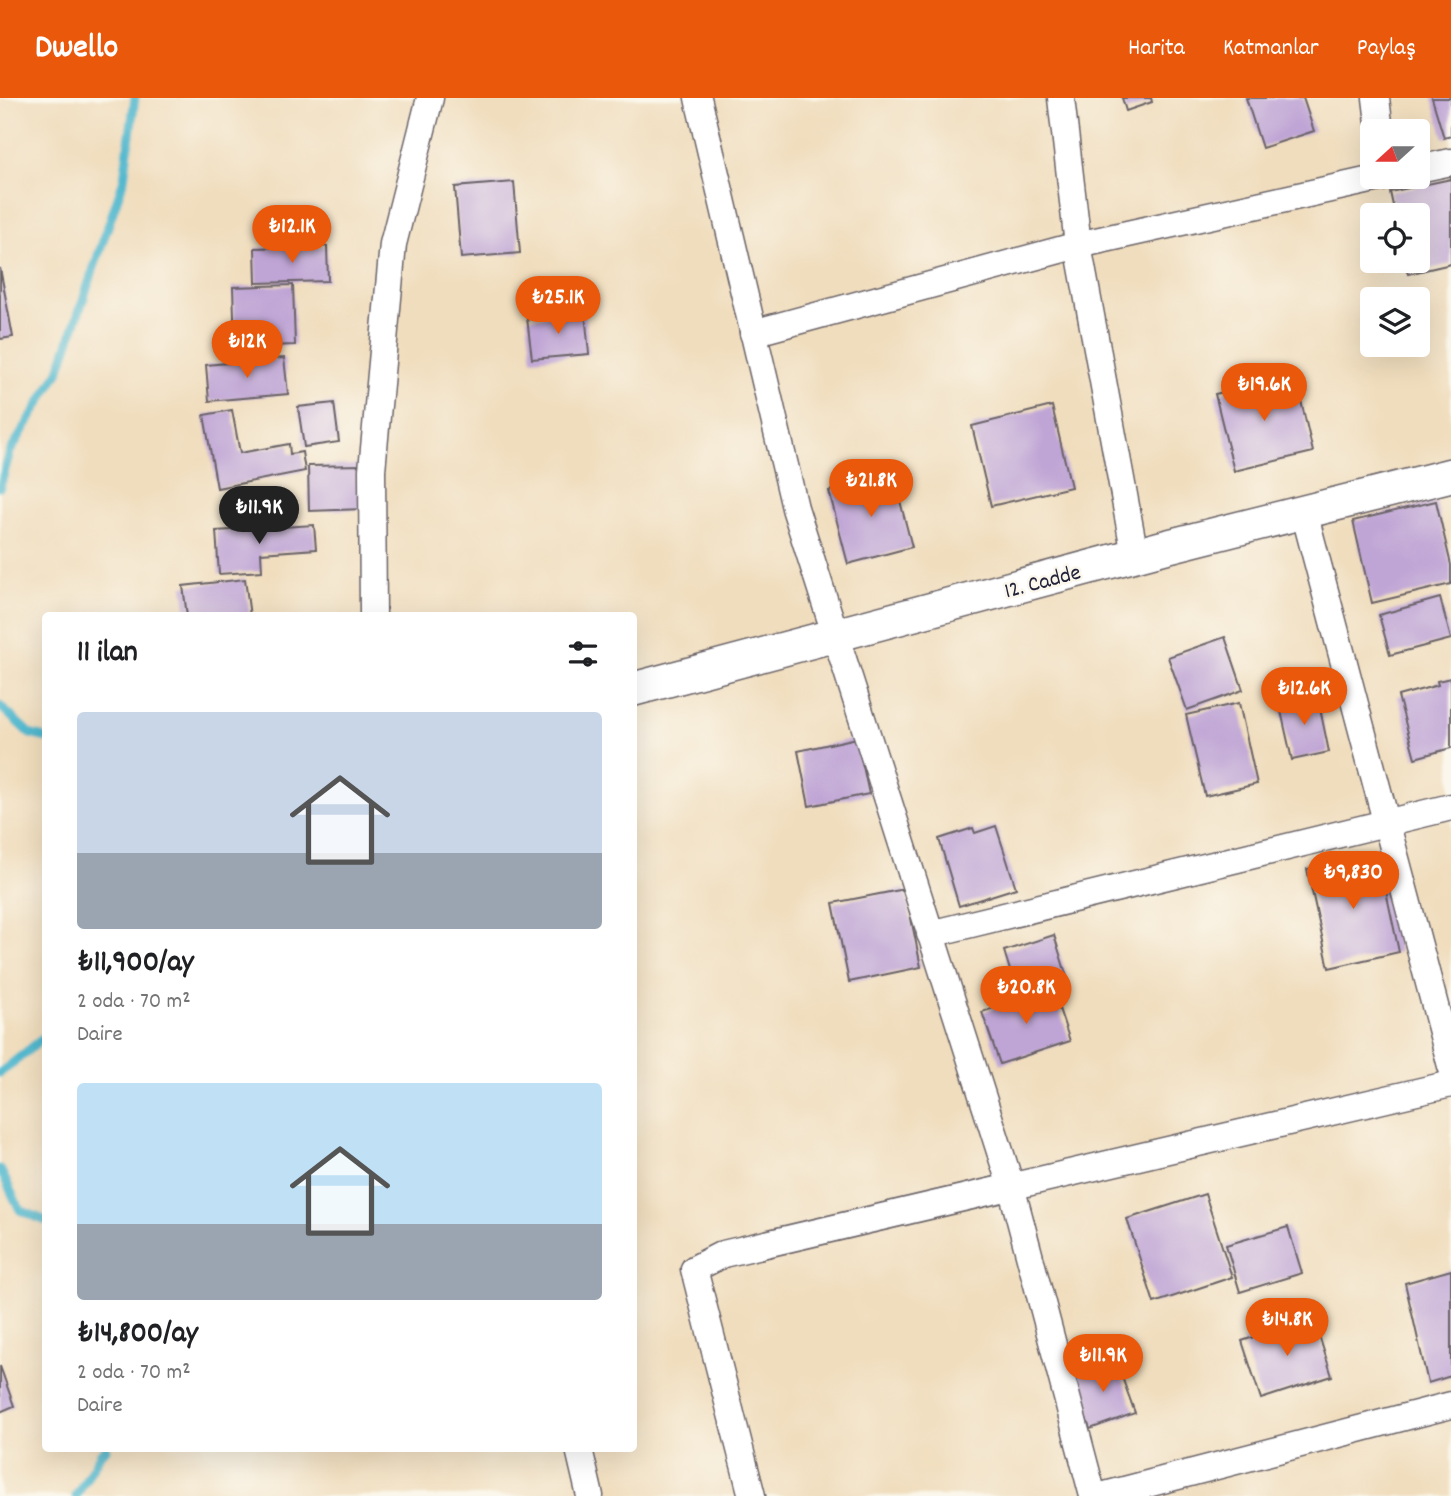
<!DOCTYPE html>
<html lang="tr">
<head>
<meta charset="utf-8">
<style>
	body { margin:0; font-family:Dekko,sans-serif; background:#f6f6f6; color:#202124; height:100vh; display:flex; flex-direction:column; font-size:26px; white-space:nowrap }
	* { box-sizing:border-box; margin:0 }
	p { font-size:23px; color:#757577 }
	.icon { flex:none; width:38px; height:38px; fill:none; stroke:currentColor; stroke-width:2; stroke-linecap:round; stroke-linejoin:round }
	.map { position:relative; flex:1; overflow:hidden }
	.side { position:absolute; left:42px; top:514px; width:595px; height:840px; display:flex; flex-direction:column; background:#fff; border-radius:7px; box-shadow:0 7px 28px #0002 }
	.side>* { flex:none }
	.needle { width:46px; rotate:249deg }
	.tools { position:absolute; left:1360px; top:21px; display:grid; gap:14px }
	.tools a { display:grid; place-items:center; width:70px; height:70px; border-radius:7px; background:#fff; box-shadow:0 7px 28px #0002; font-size:35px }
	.price { position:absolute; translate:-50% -60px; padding:0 16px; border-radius:24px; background:#ea580c; color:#fff; font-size:23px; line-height:46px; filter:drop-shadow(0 2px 4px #0008) }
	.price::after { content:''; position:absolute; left:50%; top:42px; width:21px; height:16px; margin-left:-10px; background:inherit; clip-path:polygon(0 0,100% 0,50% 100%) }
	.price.current { background:#222; color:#fff }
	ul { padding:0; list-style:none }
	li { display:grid; align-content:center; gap:14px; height:371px; padding:0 35px }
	li span { display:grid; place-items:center; height:217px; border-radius:7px; color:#555 }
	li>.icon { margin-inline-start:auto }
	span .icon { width:126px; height:126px; fill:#fffc; stroke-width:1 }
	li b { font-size:30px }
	h2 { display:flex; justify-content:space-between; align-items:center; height:84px; padding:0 35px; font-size:30px }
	header { display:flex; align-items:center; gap:42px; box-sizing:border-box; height:98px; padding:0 35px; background:#ea580c; color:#fff }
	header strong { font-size:33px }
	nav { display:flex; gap:38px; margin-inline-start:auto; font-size:24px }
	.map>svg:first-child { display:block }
</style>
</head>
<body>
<header>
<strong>Dwello</strong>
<nav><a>Harita</a><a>Katmanlar</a><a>Paylaş</a></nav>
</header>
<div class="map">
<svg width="1451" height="1398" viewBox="0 0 1451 1398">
	<rect width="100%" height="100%" fill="#fbf7ec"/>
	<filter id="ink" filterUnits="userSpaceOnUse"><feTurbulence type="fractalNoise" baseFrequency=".0143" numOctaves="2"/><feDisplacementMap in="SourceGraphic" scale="14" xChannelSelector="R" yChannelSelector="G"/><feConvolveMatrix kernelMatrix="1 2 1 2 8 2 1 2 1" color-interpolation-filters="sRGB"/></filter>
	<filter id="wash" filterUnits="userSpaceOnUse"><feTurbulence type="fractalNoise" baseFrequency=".00686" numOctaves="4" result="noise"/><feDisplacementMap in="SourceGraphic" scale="28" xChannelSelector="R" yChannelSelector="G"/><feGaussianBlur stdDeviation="1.57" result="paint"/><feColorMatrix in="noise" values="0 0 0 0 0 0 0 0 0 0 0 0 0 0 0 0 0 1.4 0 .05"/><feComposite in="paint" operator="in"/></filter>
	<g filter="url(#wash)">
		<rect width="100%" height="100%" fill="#f0ddbd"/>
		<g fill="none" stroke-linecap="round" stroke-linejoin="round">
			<g stroke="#51b8ce" stroke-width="9">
				<path d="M 0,389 L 10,354 L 59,273 L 124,81 L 135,0"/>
				<path d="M 0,608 L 30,636 L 46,640"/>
				<path d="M 0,975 L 46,938"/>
				<path d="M 0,1071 L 20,1112 L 46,1123"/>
				<path d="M 76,1398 L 101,1355 L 106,1351"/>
			</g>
		</g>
		<g id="blocks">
			<g fill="#bfa5d5">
				<path d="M 1122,0 L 1151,0 L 1152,4 L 1126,13 Z"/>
				<path d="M 1246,0 L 1303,0 L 1314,33 L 1262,50 Z"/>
				<path d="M 1432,0 L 1451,0 L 1451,38 L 1444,40 Z"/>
				<path d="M 1451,81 L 1451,166 L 1408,176 L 1405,163 L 1418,163 L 1418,117 L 1395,117 L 1390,94 Z"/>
				<path d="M 514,84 L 520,155 L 461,160 L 455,89 Z"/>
				<path d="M 327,148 L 328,183 L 256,185 L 255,150 Z"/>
				<path d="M 0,170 L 13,239 L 0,241 Z"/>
				<path d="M 293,187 L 295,247 L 235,249 L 233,189 Z"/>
				<path d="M 585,214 L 589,256 L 532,261 L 527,220 Z"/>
				<path d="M 284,260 L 288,296 L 209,303 L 206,267 Z"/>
				<path d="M 1295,277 L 1313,354 L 1234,373 L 1215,296 Z"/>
				<path d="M 334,305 L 339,344 L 304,349 L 298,309 Z"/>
				<path d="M 1052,308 L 1071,389 L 991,408 L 972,328 Z"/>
				<path d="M 232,312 L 240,355 L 289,346 L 290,356 L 302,354 L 305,373 L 217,390 L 204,317 Z"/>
				<path d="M 363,367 L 364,411 L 309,413 L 308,368 Z"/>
				<path d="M 893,376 L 912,449 L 848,466 L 829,393 Z"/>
				<path d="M 1436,403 L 1451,467 L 1451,486 L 1372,505 L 1353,423 Z"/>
				<path d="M 314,427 L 316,451 L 261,455 L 262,473 L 219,476 L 216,433 Z"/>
				<path d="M 245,481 L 250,518 L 187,518 L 183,488 Z"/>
				<path d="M 1440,500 L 1451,541 L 1390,557 L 1379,517 Z"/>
				<path d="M 1225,539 L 1243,592 L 1187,612 L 1168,559 Z"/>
				<path d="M 1451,580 L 1451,650 L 1415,660 L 1398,598 L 1438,587 L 1437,583 Z"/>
				<path d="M 1317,596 L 1329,654 L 1292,662 L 1279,604 Z"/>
				<path d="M 1239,605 L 1257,686 L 1205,698 L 1186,617 Z"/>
				<path d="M 857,640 L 869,696 L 809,708 L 798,653 Z"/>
				<path d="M 996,728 L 1016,790 L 959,808 L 939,741 L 973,730 L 975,735 Z"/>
				<path d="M 1378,756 L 1399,854 L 1329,870 L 1307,771 Z"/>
				<path d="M 905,791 L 921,869 L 849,884 L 833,805 Z"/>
				<path d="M 1054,837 L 1067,879 L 1017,895 L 1004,853 Z"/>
				<path d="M 1052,890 L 1070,943 L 1000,966 L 982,914 Z"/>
				<path d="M 1205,1096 L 1232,1179 L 1154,1205 L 1127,1121 Z"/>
				<path d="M 1288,1129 L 1302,1175 L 1240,1194 L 1226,1147 Z"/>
				<path d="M 1451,1172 L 1451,1278 L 1428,1285 L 1405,1185 Z"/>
				<path d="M 1313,1219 L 1332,1278 L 1261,1301 L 1242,1243 Z"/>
				<path d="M 1115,1260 L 1135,1315 L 1090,1331 L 1070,1276 Z"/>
				<path d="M 0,1268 L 14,1308 L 0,1314 Z"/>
			</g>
		</g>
	</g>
	<g filter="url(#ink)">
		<use href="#blocks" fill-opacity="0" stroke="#6a6368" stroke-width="2"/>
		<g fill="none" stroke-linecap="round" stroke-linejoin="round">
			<g stroke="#6a6368" stroke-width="29">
				<g id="minor">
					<path d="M 698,0 L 795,410 L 1011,1088 L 1093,1398"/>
					<path d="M 1061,0 L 1078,147 L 1135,457"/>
					<path d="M 1376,0 L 1380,33"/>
					<path d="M 1418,71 L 1451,64"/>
					<path d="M 753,235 L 1078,147 L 1384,79"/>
					<path d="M 1304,414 L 1451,968"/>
					<path d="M 373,518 L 372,372 L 393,146 L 430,0"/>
					<path d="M 930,836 L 1451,709"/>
					<path d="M 579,1351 L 590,1398"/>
					<path d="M 752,1398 L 694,1171 L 723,1156 L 1451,986"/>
					<path d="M 1101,1398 L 1451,1307"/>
				</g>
			</g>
			<g stroke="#6a6368" stroke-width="36">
				<path id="tertiary" d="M 634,591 L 1165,449 L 1451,377"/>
			</g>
			<use href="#minor" stroke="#fff" stroke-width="26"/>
			<use href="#tertiary" stroke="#fff" stroke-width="33"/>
		</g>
	</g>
	<g text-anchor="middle" stroke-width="5" stroke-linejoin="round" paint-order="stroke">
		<g font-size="23" fill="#22223b" stroke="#fbf7ec">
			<text transform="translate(1042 482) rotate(-15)" y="8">12. Cadde</text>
		</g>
	</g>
</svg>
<div class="tools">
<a><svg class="needle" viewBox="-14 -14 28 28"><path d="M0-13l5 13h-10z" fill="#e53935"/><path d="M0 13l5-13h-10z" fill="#757577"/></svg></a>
<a><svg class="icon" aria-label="locate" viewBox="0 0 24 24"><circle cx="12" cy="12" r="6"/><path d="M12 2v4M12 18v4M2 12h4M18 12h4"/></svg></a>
<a><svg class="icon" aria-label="layers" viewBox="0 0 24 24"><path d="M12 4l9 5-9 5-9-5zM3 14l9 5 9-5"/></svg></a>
</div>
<b class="price" style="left:292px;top:167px">₺12.1K</b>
<b class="price" style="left:558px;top:238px">₺25.1K</b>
<b class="price" style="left:247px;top:282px">₺12K</b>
<b class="price" style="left:1264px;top:325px">₺19.6K</b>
<b class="price" style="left:871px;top:421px">₺21.8K</b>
<b class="price current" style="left:259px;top:448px">₺11.9K</b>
<b class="price" style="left:1304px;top:629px">₺12.6K</b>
<b class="price" style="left:1353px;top:813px">₺9,830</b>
<b class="price" style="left:1026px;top:928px">₺20.8K</b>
<b class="price" style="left:1287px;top:1260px">₺14.8K</b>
<b class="price" style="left:1103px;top:1296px">₺11.9K</b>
<section class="side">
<h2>11 ilan<svg class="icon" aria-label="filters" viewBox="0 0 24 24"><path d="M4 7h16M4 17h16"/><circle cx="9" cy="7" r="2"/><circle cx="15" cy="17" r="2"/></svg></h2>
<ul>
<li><span style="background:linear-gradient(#c9d6e8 65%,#9aa5b1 0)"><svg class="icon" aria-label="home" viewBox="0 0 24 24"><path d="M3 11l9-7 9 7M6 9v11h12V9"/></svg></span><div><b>₺11,900/ay</b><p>2 oda · 70 m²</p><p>Daire</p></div></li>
<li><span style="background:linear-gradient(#bfe0f5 65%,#9aa5b1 0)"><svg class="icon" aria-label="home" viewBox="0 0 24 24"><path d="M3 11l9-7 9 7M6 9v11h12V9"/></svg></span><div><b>₺14,800/ay</b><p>2 oda · 70 m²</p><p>Daire</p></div></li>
</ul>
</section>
</div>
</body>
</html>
